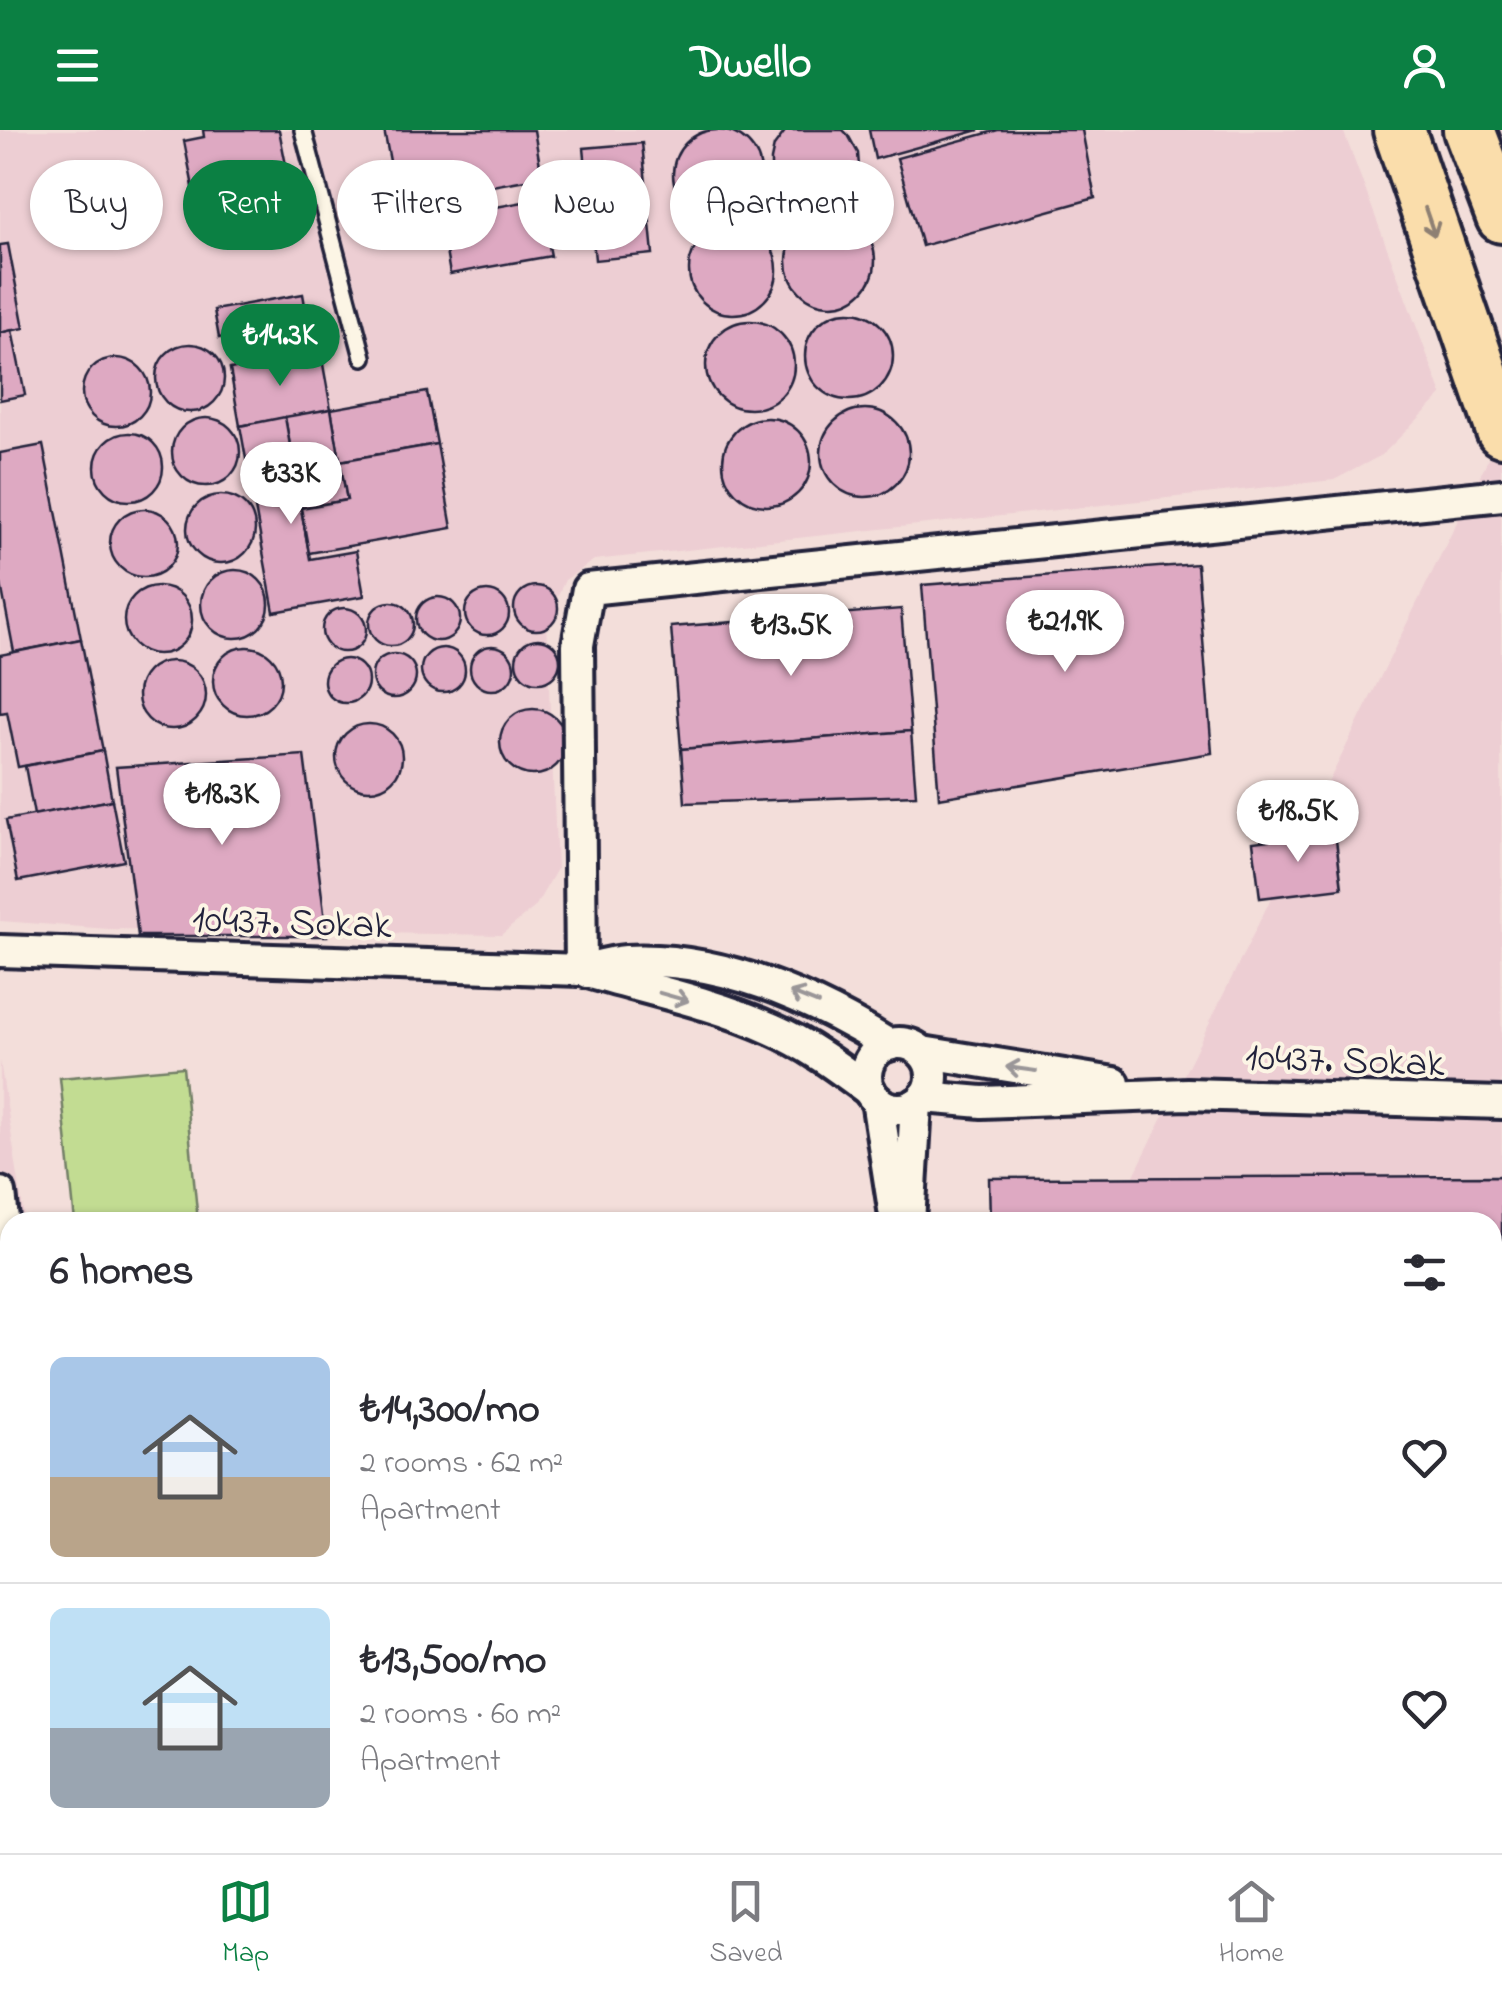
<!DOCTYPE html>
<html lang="en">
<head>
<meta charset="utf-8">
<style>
	body { margin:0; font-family:"Indie Flower",sans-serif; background:#f2f2f3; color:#2b2b33; height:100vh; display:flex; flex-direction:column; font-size:38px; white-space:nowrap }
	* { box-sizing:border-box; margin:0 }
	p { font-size:32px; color:#7c7c81 }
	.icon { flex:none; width:55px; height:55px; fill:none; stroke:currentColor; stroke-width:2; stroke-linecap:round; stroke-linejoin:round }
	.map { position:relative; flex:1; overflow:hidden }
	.drawer { position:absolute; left:0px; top:1082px; width:1502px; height:642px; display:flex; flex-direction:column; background:#fff; border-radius:30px 30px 0 0; box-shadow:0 2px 8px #0004 }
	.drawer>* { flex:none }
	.hud { position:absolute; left:30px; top:30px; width:1000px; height:90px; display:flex; gap:20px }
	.price { position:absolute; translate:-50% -85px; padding:0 22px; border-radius:35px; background:#fff; color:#222; font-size:32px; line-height:65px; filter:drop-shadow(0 2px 5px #0008) }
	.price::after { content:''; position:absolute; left:50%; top:60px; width:30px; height:22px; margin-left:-15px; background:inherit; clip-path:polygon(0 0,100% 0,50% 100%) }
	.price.current { background:#0b8043; color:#fff }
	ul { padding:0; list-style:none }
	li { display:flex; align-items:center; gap:30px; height:250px; padding:0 50px }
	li+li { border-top:2px solid #e1e1e2 }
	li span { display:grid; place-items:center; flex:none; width:280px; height:200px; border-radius:15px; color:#555 }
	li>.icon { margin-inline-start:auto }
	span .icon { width:120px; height:120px; fill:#fffc; stroke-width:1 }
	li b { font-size:42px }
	h2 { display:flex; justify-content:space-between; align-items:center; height:120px; padding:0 50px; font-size:42px }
	.pill { padding:0 35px; border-radius:45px; background:#fff; box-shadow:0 2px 8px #0004; font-size:35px; line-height:90px }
	.pill.current { background:#0b8043; color:#fff }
	header { display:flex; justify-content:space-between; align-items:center; height:130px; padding:0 50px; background:#0b8043; color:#fff; font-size:45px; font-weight:700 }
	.menu { display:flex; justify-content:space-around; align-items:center; height:140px; border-top:2px solid #e1e1e2; background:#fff; font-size:28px; color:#7c7c81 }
	.menu a { display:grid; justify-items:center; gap:5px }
	.menu .current { color:#0b8043 }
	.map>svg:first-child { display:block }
</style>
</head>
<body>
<header><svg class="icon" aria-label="menu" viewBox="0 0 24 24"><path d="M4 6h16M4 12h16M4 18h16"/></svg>Dwello<svg class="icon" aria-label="person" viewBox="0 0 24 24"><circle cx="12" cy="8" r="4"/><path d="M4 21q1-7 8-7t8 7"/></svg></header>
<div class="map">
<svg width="1502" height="1723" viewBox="0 0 1502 1723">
	<rect width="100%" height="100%" fill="#f3deda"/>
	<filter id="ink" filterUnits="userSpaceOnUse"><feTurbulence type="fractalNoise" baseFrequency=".01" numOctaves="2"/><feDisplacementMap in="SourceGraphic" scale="20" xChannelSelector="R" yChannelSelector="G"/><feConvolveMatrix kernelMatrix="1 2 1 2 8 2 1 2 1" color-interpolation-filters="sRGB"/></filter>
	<g filter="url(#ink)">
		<g fill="#edced3">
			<path d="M 0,0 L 1343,0 L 1442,265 L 1382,325 L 1334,350 L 594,430 L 565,450 L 546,490 L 557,739 L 535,777 L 501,805 L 109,799 L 0,791 Z"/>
			<path d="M 1501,303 L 1502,1723 L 784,1723 L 791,1715 L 1492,1715 L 1492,1092 L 1111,1092 Z"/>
			<path d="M 0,931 L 25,1092 L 10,1092 L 10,1715 L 698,1715 L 695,1723 L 0,1723 Z"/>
		</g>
		<path fill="#c2dc92" stroke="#727f66" stroke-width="2.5" d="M 183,937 L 198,1092 L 75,1092 L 60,948 Z"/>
		<g fill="#dea9c2" stroke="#22223b" stroke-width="2.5">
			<circle cx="717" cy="44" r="44"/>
			<path d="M 203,0 L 279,0 L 287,40 L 193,57 L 184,11 L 204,7 Z"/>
			<path d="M 384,0 L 534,0 L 542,47 L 398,73 Z"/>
			<path d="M 786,0 L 843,0 L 848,5 L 858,23 L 859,37 L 854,56 L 840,71 L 828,77 L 808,79 L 795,75 L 779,62 L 771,43 L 771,30 L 774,16 Z"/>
			<path d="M 869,0 L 979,0 L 875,29 Z"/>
			<path d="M 998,0 L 1082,0 L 1095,68 L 922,116 L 897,28 Z"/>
			<path d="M 642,13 L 653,124 L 595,130 L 584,18 Z"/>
			<path d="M 540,69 L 551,126 L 450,144 L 440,87 Z"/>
			<circle cx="831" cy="131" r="44"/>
			<circle cx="733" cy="140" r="44"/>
			<path d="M 8,114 L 24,198 L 0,203 L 0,115 Z"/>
			<path d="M 303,164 L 308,192 L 219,208 L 214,180 Z"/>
			<circle cx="849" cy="226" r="44"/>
			<circle cx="750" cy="235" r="44"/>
			<path d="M 12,200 L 25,265 L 0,270 L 0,203 Z"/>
			<circle cx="190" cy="248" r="34"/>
			<path d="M 321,223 L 331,279 L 240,296 L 230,239 Z"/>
			<circle cx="116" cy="262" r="34"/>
			<path d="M 427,262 L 437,314 L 340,331 L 331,279 Z"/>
			<circle cx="865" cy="323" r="44"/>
			<path d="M 331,279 L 347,370 L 301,378 L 285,287 Z"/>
			<path d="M 285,287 L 310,429 L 356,421 L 364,466 L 274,482 L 240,296 Z"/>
			<circle cx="767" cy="332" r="44"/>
			<circle cx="206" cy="322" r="34"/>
			<circle cx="129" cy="337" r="34"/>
			<path d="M 437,314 L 452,398 L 309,423 L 301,378 L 347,370 L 340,331 Z"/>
			<path d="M 43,315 L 81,509 L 14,522 L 0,449 L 0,323 Z"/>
			<circle cx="221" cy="399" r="34"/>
			<circle cx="144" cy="413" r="34"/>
			<path d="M 1197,434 L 1212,623 L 939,668 L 922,455 Z"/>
			<circle cx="235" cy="474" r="34"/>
			<circle cx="158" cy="490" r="34"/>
			<circle cx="536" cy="478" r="22"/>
			<circle cx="487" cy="483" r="22"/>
			<circle cx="438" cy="489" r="22"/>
			<circle cx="391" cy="494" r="22"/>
			<circle cx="344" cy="500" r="22"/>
			<path d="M 901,479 L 911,601 L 681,619 L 671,497 Z"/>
			<path d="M 81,509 L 103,621 L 18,637 L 7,582 L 0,583 L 0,525 Z"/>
			<circle cx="538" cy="531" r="22"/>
			<circle cx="492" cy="538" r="22"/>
			<circle cx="247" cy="551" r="34"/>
			<circle cx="443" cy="540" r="22"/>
			<circle cx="394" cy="546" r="22"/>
			<circle cx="346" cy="551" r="22"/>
			<circle cx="172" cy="565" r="34"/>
			<circle cx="533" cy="612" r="33"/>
			<circle cx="369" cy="627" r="33"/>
			<path d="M 911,601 L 916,665 L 685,673 L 681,619 Z"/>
			<path d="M 103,621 L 112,670 L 34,685 L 25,636 Z"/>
			<path d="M 304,625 L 327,806 L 138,806 L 116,637 Z"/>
			<path d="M 112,670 L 124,731 L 18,751 L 6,690 Z"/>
			<path d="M 1335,702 L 1342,758 L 1260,768 L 1253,712 Z"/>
			<path d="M 1502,1046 L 1502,1140 L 1492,1140 L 1492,1092 L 990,1092 L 989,1048 Z"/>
			<rect x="1492" y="1562" width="10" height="106"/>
			<rect x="148" y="1715" width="58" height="8"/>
			<rect x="298" y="1715" width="74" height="8"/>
			<rect x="397" y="1715" width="209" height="8"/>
			<rect x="606" y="1715" width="33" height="8"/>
			<rect x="902" y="1715" width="84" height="8"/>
			<rect x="1081" y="1715" width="169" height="8"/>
			<rect x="1340" y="1715" width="86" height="8"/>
		</g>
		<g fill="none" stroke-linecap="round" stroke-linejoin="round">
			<g stroke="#22223b" stroke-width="22">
				<path id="service" d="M 303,0 L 363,227"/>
			</g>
			<g stroke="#22223b" stroke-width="38">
				<g id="minor">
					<path d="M 0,821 L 581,840 C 595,837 611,832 626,831 C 719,826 812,867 889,915"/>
					<path d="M 581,840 L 578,515 L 588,459 L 1502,365"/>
					<path d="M 588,842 C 650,860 714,873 772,899 C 807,914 839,938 870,961"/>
					<circle cx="899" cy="946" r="33"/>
					<path d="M 922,922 L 1114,953"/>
					<path d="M 924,967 L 982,972 L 1187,964 L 1502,973"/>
					<path d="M 877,970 L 896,1092"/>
					<path d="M 0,1063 L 10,1150"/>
					<path d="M 909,1092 L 916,974"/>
					<path d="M 1492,1163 L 1502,1163"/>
					<path d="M 1492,1237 L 1502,1304"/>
					<path d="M 1492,1454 L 1502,1454"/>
					<path d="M 0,1700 L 4,1700 L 10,1642"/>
					<path d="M 1295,1715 L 1295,1723"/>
					<path d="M 743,1723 L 746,1715"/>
					<path d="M 1003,1723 L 1005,1715"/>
				</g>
			</g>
			<g stroke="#22223b" stroke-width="58">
				<g id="trunk">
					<path d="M 1399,0 L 1502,301"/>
					<path d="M 1469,0 L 1502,87"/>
				</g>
			</g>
			<use href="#service" stroke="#fcf5e5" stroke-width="15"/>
			<use href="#minor" stroke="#fcf5e5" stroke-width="30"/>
			<use href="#trunk" stroke="#faddab" stroke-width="50"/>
		</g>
		<defs><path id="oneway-shaft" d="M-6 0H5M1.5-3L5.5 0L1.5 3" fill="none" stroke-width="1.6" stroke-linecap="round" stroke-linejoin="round" transform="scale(2.5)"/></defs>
		<use stroke="#8e8073" href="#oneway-shaft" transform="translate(1430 92) rotate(71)"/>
		<g stroke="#9a9698">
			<use href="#oneway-shaft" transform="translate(674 867) rotate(16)"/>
			<use href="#oneway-shaft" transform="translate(804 868) rotate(-158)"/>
			<use href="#oneway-shaft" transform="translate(1021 939) rotate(-172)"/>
		</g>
	</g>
	<g text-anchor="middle" stroke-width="8" stroke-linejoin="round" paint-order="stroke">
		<g font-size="40" fill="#22223b" stroke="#fcf5e5">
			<text transform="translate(292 790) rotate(2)" y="14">10437. Sokak</text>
			<text transform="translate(1345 928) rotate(2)" y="14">10437. Sokak</text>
		</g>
	</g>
</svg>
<b class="price current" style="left:280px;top:259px">₺14.3K</b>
<b class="price" style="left:291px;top:397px">₺33K</b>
<b class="price" style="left:1065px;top:545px">₺21.9K</b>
<b class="price" style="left:791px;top:549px">₺13.5K</b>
<b class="price" style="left:222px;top:718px">₺18.3K</b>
<b class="price" style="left:1298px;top:735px">₺18.5K</b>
<div class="hud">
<a class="pill">Buy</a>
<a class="pill current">Rent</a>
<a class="pill">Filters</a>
<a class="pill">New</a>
<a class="pill">Apartment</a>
</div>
<section class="drawer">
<h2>6 homes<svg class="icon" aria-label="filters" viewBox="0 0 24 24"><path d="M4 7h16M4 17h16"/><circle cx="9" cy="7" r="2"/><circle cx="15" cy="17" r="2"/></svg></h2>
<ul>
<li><span style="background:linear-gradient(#a9c7e8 60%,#b9a48a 0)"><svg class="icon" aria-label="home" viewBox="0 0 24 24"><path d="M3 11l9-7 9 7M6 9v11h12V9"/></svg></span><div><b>₺14,300/mo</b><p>2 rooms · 62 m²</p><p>Apartment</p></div><svg class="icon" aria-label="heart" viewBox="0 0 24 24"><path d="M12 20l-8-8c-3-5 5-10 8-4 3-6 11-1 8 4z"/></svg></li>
<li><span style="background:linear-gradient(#bfe0f5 60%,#9aa5b1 0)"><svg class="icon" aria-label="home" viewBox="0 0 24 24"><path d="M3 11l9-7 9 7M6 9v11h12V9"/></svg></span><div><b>₺13,500/mo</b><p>2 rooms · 60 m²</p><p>Apartment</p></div><svg class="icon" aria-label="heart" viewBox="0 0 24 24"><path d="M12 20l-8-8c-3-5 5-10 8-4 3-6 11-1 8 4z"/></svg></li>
</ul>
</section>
</div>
<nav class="menu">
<a class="current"><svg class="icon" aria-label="map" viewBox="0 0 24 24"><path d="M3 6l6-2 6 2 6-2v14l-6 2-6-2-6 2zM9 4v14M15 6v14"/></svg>Map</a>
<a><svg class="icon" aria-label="saved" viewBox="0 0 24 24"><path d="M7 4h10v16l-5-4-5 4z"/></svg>Saved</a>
<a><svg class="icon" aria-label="home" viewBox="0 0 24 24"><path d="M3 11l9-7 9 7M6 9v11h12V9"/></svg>Home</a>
</nav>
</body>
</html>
